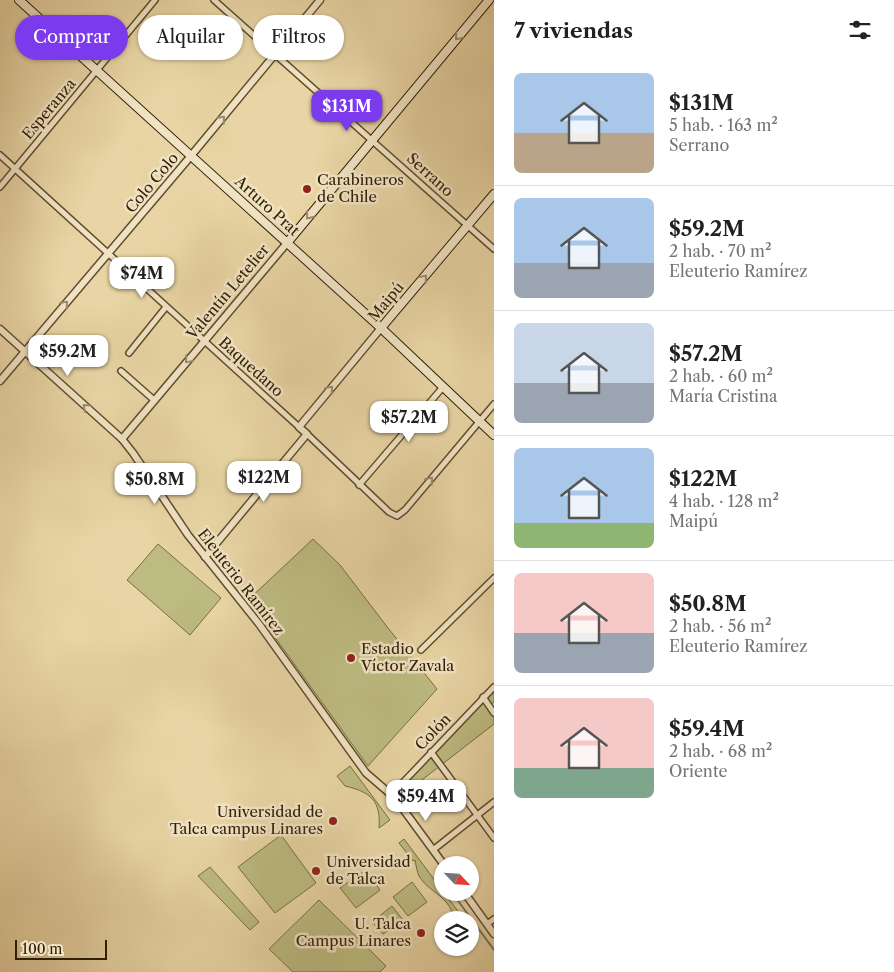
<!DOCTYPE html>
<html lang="es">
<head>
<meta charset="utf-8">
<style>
	body { margin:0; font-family:"Libre Caslon Text",serif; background:#f6f6f6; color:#202124; height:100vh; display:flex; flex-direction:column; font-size:19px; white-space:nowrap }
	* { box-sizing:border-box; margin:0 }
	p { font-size:16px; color:#757577 }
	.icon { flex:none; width:28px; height:28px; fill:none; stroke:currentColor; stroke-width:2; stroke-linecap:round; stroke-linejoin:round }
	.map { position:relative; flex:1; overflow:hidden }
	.panel { display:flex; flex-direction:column; background:#fff; width:400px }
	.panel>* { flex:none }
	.top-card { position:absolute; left:15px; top:15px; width:404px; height:45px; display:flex; gap:10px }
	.needle { width:32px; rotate:115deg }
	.buttons { position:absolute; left:434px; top:856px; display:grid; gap:10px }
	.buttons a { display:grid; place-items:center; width:45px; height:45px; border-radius:50%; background:#fff; box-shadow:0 1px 4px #0004; font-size:25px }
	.scale { position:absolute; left:15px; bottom:12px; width:92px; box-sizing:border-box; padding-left:5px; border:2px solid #322005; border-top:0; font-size:14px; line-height:18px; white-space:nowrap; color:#322005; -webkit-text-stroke:4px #f0e3c4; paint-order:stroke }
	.price { position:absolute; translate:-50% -42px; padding:0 11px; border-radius:10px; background:#fff; color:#222; font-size:16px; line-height:32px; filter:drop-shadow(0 1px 2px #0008) }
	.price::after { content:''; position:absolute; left:50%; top:30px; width:15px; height:11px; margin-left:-8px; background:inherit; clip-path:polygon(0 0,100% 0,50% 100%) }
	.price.active { background:#7c3aed; color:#fff }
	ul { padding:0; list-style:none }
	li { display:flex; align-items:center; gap:15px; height:125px; padding:0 20px }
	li+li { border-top:1px solid #e0e0e0 }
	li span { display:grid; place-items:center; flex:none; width:140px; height:100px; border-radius:8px; color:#555 }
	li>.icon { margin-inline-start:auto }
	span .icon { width:60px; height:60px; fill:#fffc; stroke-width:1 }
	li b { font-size:21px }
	h2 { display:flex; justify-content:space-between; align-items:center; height:60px; padding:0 20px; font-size:21px }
	.tag { padding:0 18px; border-radius:22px; background:#fff; box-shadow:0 1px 4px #0004; font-size:18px; line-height:45px }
	.tag.active { background:#7c3aed; color:#fff }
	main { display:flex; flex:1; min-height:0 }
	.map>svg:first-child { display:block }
</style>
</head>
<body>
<main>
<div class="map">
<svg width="494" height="972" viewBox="0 0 494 972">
	<rect width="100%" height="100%" fill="#e8d4a4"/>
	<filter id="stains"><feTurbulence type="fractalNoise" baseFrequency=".004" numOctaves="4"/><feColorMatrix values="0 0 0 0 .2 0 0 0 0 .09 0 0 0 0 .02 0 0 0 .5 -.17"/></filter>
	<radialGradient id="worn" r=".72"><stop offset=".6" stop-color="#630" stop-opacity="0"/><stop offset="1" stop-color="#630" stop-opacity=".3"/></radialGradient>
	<g fill="#bdbb81" stroke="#786e43">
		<path d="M 313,539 L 340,565 L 388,628 L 437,689 L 368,766 L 248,600 Z"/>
		<path d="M 158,544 L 221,598 L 190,635 L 127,580 Z"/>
		<path d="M 494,689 L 494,702 L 490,706 L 494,712 L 494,724 L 400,797 L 395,792 Z"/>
		<path d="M 350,766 L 390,820 L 379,828 C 381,801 371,792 345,786 L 337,776 Z"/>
		<path d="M 281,835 L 316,883 L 275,913 L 238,867 Z"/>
		<path d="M 404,839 L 442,890 L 442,892 L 444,893 L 465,920 L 454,920 C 450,895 430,894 419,876 C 417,872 416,865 415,860 L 413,861 L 399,843 Z"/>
		<path d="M 210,867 L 259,922 L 250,930 L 198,876 Z"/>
		<path d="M 366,870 L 380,890 L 356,908 L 340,888 Z"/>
		<path d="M 412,882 L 427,902 L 408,916 L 393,897 Z"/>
		<path d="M 319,900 L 386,966 L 380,972 L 293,972 L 269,949 Z"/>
		<path d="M 392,906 L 403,920 L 383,934 L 372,922 Z"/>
	</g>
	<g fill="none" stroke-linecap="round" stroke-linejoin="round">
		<path stroke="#707a6c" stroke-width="2" d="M 456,898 L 494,950"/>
		<g stroke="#604d2d" stroke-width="8">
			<g id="minor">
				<path d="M 214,0 L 494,249"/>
				<path d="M 0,155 L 299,427"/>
				<path d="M 0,187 L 155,0"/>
				<path d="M 129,353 L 166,307"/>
				<path d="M 121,371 L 154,400"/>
				<path d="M 307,434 L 389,512 L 397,516 L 405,510 L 494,404"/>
				<path d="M 359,485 L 443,387"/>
				<path d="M 421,650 L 494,578"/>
				<path d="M 483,697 L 494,713"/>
				<path d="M 431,752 L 494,838"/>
				<path d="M 391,795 L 494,687"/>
				<path d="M 433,850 L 494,802"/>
				<path d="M 487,924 L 494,919"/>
			</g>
		</g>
		<g stroke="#604d2d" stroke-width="9">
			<g id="tertiary">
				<path d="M 0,329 L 122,439 L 133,453 L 188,535 L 259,624 L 366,773 L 395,798 L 444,865"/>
				<path d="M 0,381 L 190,157 L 320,0"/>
				<path d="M 122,439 L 287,243"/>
				<path d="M 205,557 L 307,434 L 299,427 L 381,328"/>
				<path d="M 464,892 L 494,934"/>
			</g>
		</g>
		<g stroke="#322005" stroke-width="10">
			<g id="secondary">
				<path d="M 19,0 L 381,328 L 494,435"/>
				<path d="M 287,243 L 489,0"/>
				<path d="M 381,328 L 494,194"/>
			</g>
		</g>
		<use href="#minor" stroke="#f0e3c4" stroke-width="5"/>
		<use href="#tertiary" stroke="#f0e3c4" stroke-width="6"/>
		<use href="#secondary" stroke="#f0e3c4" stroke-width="8"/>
	</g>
	<defs><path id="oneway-chevron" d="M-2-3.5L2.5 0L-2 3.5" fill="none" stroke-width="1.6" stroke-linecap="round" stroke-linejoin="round" transform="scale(1.25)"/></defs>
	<g stroke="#9a8b6e">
		<use href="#oneway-chevron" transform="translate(458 37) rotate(130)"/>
		<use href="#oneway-chevron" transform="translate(222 119) rotate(-50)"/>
		<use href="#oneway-chevron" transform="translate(309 216) rotate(128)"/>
		<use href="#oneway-chevron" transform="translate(424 278) rotate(-50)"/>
		<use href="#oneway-chevron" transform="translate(65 304) rotate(-49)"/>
		<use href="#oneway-chevron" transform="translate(188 360) rotate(130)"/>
		<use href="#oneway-chevron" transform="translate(330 389) rotate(-50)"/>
		<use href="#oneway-chevron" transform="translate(86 407) rotate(-138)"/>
		<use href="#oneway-chevron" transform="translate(430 480) rotate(-50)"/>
	</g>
	<g fill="#8f2418" stroke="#f0e3c4" stroke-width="2">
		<circle cx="307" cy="189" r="5"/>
		<circle cx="351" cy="658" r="5"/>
		<circle cx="333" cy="821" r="5"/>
		<circle cx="316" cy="871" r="5"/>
		<circle cx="421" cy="933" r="5"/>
	</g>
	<g text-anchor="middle" stroke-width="5" stroke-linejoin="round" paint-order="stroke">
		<g font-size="15" fill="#322005" stroke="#f0e3c4">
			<text transform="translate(49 109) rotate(-50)" y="5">Esperanza</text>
			<text transform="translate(430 175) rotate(42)" y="5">Serrano</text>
			<text transform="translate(152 183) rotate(-50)" y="5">Colo Colo</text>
			<text transform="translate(267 206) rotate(42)" y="5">Arturo Prat</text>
			<text transform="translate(228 292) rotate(-50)" y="5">Valentín Letelier</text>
			<text transform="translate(386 302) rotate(-50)" y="5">Maipú</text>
			<text transform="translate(251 367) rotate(42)" y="5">Baquedano</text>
			<text transform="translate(241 582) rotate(52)" y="5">Eleuterio Ramírez</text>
			<text transform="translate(433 732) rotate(-46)" y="5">Colón</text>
		</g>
		<g font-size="15" fill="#322005" stroke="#f0e3c4" text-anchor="start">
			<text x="317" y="185">Carabineros<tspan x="317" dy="17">de Chile</tspan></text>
			<text x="361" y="654">Estadio<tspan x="361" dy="17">Víctor Zavala</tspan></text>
			<text x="323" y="817" text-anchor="end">Universidad de<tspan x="323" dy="17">Talca campus Linares</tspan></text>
			<text x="326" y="867">Universidad<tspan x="326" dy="17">de Talca</tspan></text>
			<text x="411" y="929" text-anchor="end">U. Talca<tspan x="411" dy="17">Campus Linares</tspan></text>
		</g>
	</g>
	<rect width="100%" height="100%" filter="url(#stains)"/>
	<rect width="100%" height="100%" fill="url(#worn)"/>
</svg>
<div class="buttons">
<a><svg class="needle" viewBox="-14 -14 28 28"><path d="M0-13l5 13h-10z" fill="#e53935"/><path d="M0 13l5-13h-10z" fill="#757577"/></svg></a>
<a><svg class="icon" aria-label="layers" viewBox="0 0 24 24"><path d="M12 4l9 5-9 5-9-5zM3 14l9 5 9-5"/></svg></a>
</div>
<div class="scale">100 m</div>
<b class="price active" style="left:347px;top:132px">$131M</b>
<b class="price" style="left:142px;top:299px">$74M</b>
<b class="price" style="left:68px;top:377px">$59.2M</b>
<b class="price" style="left:409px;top:443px">$57.2M</b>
<b class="price" style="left:264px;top:503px">$122M</b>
<b class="price" style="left:155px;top:505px">$50.8M</b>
<b class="price" style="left:426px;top:822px">$59.4M</b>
<div class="top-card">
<a class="tag active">Comprar</a>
<a class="tag">Alquilar</a>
<a class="tag">Filtros</a>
</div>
</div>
<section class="panel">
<h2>7 viviendas<svg class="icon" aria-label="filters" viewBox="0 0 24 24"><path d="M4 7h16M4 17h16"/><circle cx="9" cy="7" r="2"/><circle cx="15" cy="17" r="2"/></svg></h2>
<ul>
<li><span style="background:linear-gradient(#a9c7e8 60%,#b9a48a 0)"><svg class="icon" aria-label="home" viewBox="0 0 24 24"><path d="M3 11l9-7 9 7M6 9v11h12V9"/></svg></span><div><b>$131M</b><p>5 hab. · 163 m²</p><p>Serrano</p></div></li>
<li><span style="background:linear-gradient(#a9c7e8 65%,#9aa5b1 0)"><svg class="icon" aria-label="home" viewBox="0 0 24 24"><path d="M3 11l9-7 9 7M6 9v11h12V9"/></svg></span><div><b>$59.2M</b><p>2 hab. · 70 m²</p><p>Eleuterio Ramírez</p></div></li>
<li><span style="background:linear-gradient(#c9d6e8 60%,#9aa5b1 0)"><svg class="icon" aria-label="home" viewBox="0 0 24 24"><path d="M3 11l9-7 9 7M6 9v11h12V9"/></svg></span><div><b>$57.2M</b><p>2 hab. · 60 m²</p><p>María Cristina</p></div></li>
<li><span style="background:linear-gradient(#a9c7e8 75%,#8fb573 0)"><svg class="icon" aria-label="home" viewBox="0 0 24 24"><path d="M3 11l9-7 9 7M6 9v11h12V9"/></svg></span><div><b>$122M</b><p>4 hab. · 128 m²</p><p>Maipú</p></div></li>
<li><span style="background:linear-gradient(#f6c9c9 60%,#9aa5b1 0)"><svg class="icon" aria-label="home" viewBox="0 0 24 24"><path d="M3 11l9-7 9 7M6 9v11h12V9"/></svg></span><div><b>$50.8M</b><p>2 hab. · 56 m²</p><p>Eleuterio Ramírez</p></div></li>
<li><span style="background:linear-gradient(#f6c9c9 70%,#7fa58c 0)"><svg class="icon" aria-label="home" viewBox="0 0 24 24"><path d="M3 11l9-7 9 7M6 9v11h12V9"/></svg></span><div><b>$59.4M</b><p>2 hab. · 68 m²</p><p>Oriente</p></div></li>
</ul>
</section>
</main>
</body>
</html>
